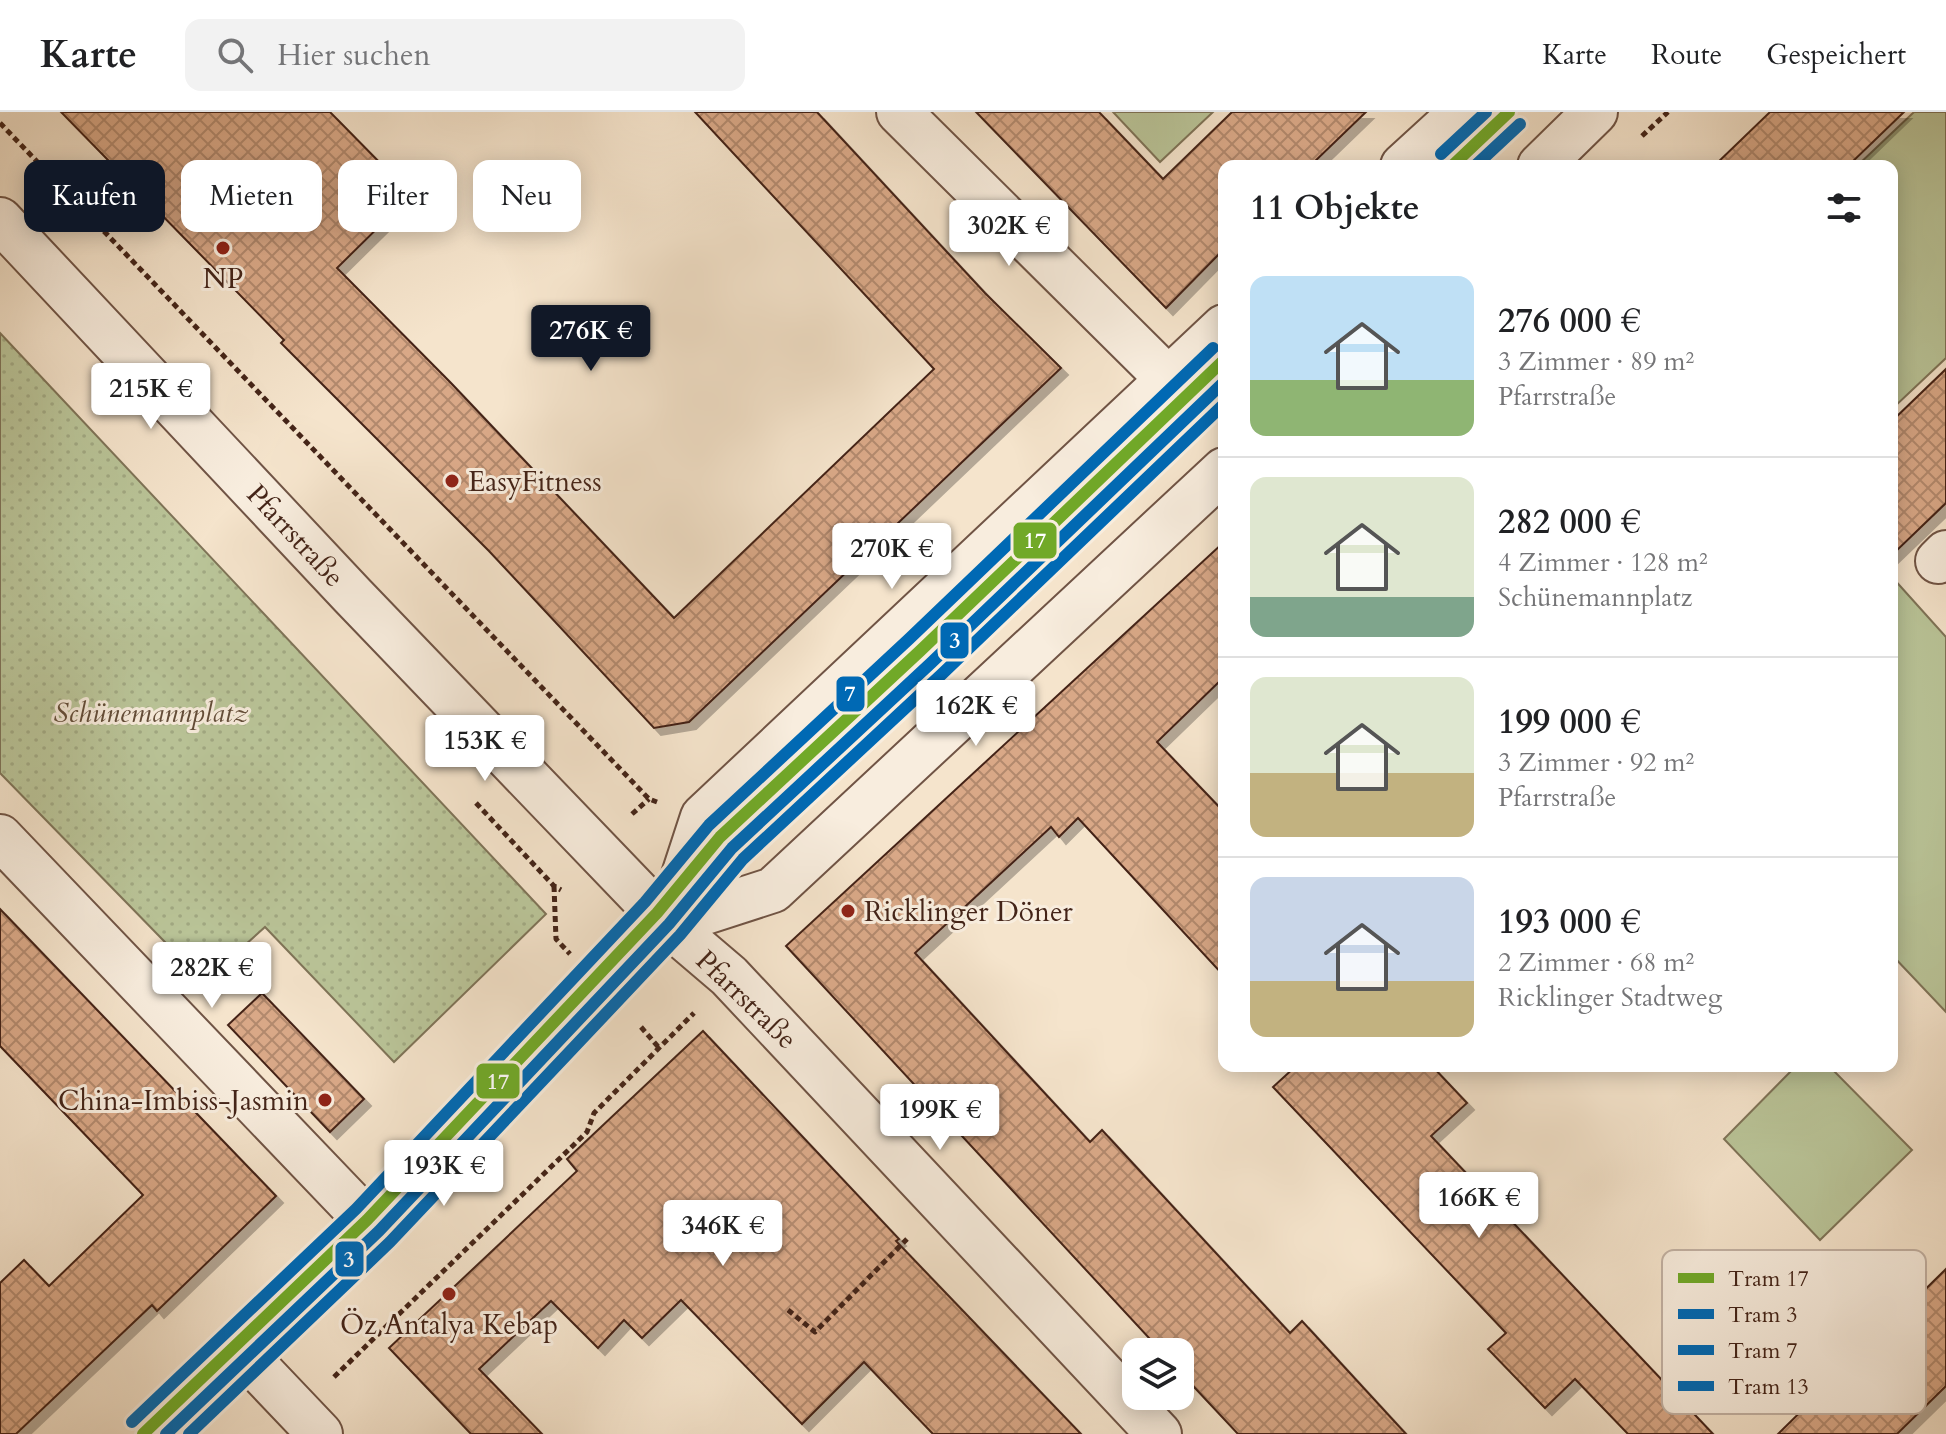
<!DOCTYPE html>
<html lang="de">
<head>
<meta charset="utf-8">
<style>
	body { margin:0; font-family:Cardo,serif; background:#f2f2f2; color:#202124; height:100vh; display:flex; flex-direction:column; font-size:30px; white-space:nowrap }
	* { box-sizing:border-box; margin:0 }
	p { font-size:26px; color:#757577 }
	.icon { flex:none; width:44px; height:44px; fill:none; stroke:currentColor; stroke-width:2; stroke-linecap:round; stroke-linejoin:round }
	.map { position:relative; flex:1; overflow:hidden }
	.panel { position:absolute; left:1218px; top:48px; width:680px; height:912px; display:flex; flex-direction:column; background:#fff; border-radius:16px; box-shadow:0 4px 20px #0003 }
	.panel>* { flex:none }
	.top-card { position:absolute; left:24px; top:48px; width:760px; height:72px; display:flex; gap:16px }
	.controls { position:absolute; left:1122px; top:1226px; display:grid; gap:16px }
	.controls a { display:grid; place-items:center; width:72px; height:72px; border-radius:16px; background:#fff; box-shadow:0 4px 20px #0003; font-size:40px }
	.price { position:absolute; translate:-50% -68px; padding:0 18px; border-radius:8px; background:#fff; color:#222; font-size:26px; line-height:52px; filter:drop-shadow(0 2px 4px #0008) }
	.price::after { content:''; position:absolute; left:50%; top:48px; width:24px; height:18px; margin-left:-12px; background:inherit; clip-path:polygon(0 0,100% 0,50% 100%) }
	.price.current { background:#111827; color:#fff }
	ul { padding:0; list-style:none }
	li { display:flex; align-items:center; gap:24px; height:200px; padding:0 32px }
	li+li { border-top:2px solid #e0e0e0 }
	li span { display:grid; place-items:center; flex:none; width:224px; height:160px; border-radius:16px; color:#555 }
	li>.icon { margin-inline-start:auto }
	span .icon { width:96px; height:96px; fill:#fffc; stroke-width:1 }
	li b { font-size:34px }
	h2 { display:flex; justify-content:space-between; align-items:center; height:96px; padding:0 32px; font-size:34px }
	.chip { padding:0 28px; border-radius:16px; background:#fff; box-shadow:0 4px 20px #0003; font-size:28px; line-height:72px }
	.chip.current { background:#111827; color:#fff }
	header { display:flex; align-items:center; gap:48px; box-sizing:border-box; height:112px; padding:0 40px; background:#fff; border-bottom:2px solid #e0e0e0 }
	header strong { font-size:38px }
	nav { display:flex; gap:44px; margin-inline-start:auto; font-size:28px }
	.search { width:560px; height:72px; background:#f2f2f2; display:flex; align-items:center; gap:20px; box-sizing:border-box; padding:0 28px; border-radius:16px; color:#757577; font-size:30px }
	.map>svg:first-child { display:block }
</style>
</head>
<body>
<header>
<strong>Karte</strong>
<div class="search"><svg class="icon" aria-label="search" viewBox="0 0 24 24"><circle cx="10" cy="10" r="6"/><path d="M15 15l6 6"/></svg>Hier suchen</div>
<nav><a>Karte</a><a>Route</a><a>Gespeichert</a></nav>
</header>
<div class="map">
<svg width="1946" height="1322" viewBox="0 0 1946 1322">
	<defs>
		<pattern id="park-dots" width="8" height="8" patternUnits="userSpaceOnUse" patternTransform="scale(2)"><rect width="8" height="8" fill="#bac599"/><path d="M2 2h.1M6 6h.1" fill="none" stroke="#a1a983" stroke-width="1.8" stroke-linecap="round"/></pattern>
		<pattern id="building-cross-hatch" width="8" height="8" patternUnits="userSpaceOnUse" patternTransform="scale(2)"><rect width="8" height="8" fill="#d9a887"/><path d="M0 0l8 8M0 8l8-8" fill="none" stroke="#b2896d"/></pattern>
		<filter id="shadow"><feDropShadow dx="7" dy="7" stdDeviation="0" flood-color="#0004"/></filter>
	</defs>
	<rect width="100%" height="100%" fill="#f5e4cc"/>
	<filter id="stains"><feTurbulence type="fractalNoise" baseFrequency=".0025" numOctaves="4"/><feColorMatrix values="0 0 0 0 .2 0 0 0 0 .09 0 0 0 0 .02 0 0 0 .5 -.17"/></filter>
	<radialGradient id="worn" r=".72"><stop offset=".6" stop-color="#630" stop-opacity="0"/><stop offset="1" stop-color="#630" stop-opacity=".3"/></radialGradient>
	<g fill="#bac599" stroke="#7f7458" stroke-width="2">
		<path d="M 1113,0 L 1213,0 L 1160,50 Z"/>
		<path d="M 1914,0 L 1946,0 L 1946,246 L 1892,297 L 1892,54 L 1857,54 Z"/>
		<path d="M 1892,465 L 1946,525 L 1946,900 L 1892,843 Z"/>
		<path d="M 1796,954 L 1829,954 L 1912,1038 L 1820,1128 L 1724,1027 Z"/>
	</g>
	<path fill="url(#park-dots)" stroke="#7f7458" stroke-width="2" d="M 0,221 L 546,802 L 394,950 L 265,815 L 204,870 L 0,661 Z"/>
	<g fill="url(#building-cross-hatch)" stroke="#442418" stroke-width="2" filter="url(#shadow)">
		<path d="M 61,0 L 330,0 L 390,61 L 379,72 L 400,94 L 337,156 L 450,270 L 674,506 L 934,257 L 695,0 L 817,0 L 985,181 L 1061,256 L 689,610 L 654,616 L 489,439 L 281,231 L 284,228 Z"/>
		<path d="M 976,0 L 1099,0 L 1163,67 L 1232,0 L 1366,0 L 1310,54 L 1224,54 L 1224,137 L 1166,196 Z"/>
		<path d="M 1770,0 L 1904,0 L 1848,54 L 1714,54 Z"/>
		<path d="M 1946,257 L 1946,391 L 1892,443 L 1892,309 Z"/>
		<path d="M 1224,430 L 1224,565 L 1157,630 L 1224,700 L 1224,864 L 1078,706 L 1059,725 L 1051,715 L 915,841 L 1090,1030 L 1102,1018 L 1290,1221 L 1302,1209 L 1406,1322 L 1238,1322 L 1180,1260 L 1180,1240 L 1162,1240 L 786,834 Z"/>
		<path d="M 0,797 L 276,1084 L 157,1199 L 152,1193 L 16,1322 L 0,1322 L 0,1171 L 24,1148 L 49,1174 L 143,1083 L 0,934 Z"/>
		<path d="M 262,881 L 364,987 L 330,1020 L 228,913 Z"/>
		<path d="M 703,919 L 899,1127 L 896,1129 L 1081,1322 L 933,1322 L 864,1250 L 802,1312 L 681,1188 L 642,1226 L 624,1208 L 598,1236 L 551,1189 L 479,1257 L 542,1322 L 471,1322 L 389,1236 L 577,1059 L 567,1047 Z"/>
		<path d="M 1296,954 L 1432,954 L 1467,991 L 1431,1024 L 1713,1322 L 1628,1322 L 1575,1267 L 1545,1296 L 1488,1237 L 1506,1221 L 1273,975 Z"/>
		<path d="M 1946,1157 L 1946,1274 L 1897,1322 L 1778,1322 Z"/>
	</g>
	<g fill="none" stroke-linecap="round" stroke-linejoin="round">
		<g stroke="#705445" stroke-width="48">
			<g id="minor">
				<path d="M 899,0 L 1167,266"/>
				<path d="M 1403,54 L 1462,0"/>
				<path d="M 1540,54 L 1595,0"/>
				<path d="M 0,108 L 352,483 L 668,812 L 729,864 L 1159,1322"/>
				<path d="M 1938,449 L 1946,441"/>
				<path d="M 0,725 L 376,1118"/>
				<path d="M 668,812 L 773,778 L 1224,358"/>
				<path d="M 243,1241 L 320,1322"/>
				<path d="M 160,1322 L 243,1241 L 376,1118 L 668,812 L 703,705 L 1224,215"/>
			</g>
		</g>
		<g stroke="#442418" stroke-width="5" stroke-dasharray="6 4" stroke-linecap="butt">
			<path d="M 0,11 L 649,687 L 657,690"/>
			<path d="M 1642,24 L 1668,0"/>
			<path d="M 476,691 L 554,774 L 561,778"/>
			<path d="M 632,702 L 649,687"/>
			<path d="M 554,774 L 556,827 L 570,842"/>
			<path d="M 641,915 L 660,937"/>
			<path d="M 788,1198 L 815,1220 L 907,1127"/>
			<path d="M 334,1265 L 587,1020 L 594,1001 L 694,901"/>
		</g>
		<use href="#minor" stroke="#f8edde" stroke-width="44"/>
		<g stroke="#f8edde" stroke-width="18">
			<g id="tram-1">
				<path d="M 1452,54 L 1509,0"/>
				<path d="M 143,1322 L 367,1108 L 657,801 L 720,725 L 920,539 L 1224,248"/>
			</g>
		</g>
		<g stroke="#f8edde" stroke-width="18">
			<g id="tram-2">
				<path d="M 1475,54 L 1520,12"/>
				<path d="M 166,1322 L 379,1119 L 669,812 L 732,736 L 931,551 L 1224,270"/>
			</g>
		</g>
		<g stroke="#f8edde" stroke-width="18">
			<g id="tram-3">
				<path d="M 1441,42 L 1486,0"/>
				<path d="M 132,1310 L 356,1097 L 645,790 L 709,713 L 909,527 L 1213,236"/>
			</g>
		</g>
		<g stroke="#f8edde" stroke-width="18">
			<path id="tram-4" d="M 189,1322 L 390,1130 L 680,823 L 743,747 L 942,562 L 1224,292"/>
		</g>
		<use href="#tram-1" stroke="#71a928" stroke-width="12"/>
		<use href="#tram-2" stroke="#0069b4" stroke-width="12"/>
		<use href="#tram-3" stroke="#0069b4" stroke-width="12"/>
		<use href="#tram-4" stroke="#0069b4" stroke-width="12"/>
	</g>
	<g fill="#8f2418" stroke="#f8edde" stroke-width="3">
		<circle cx="223" cy="136" r="8"/>
		<circle cx="452" cy="369" r="8"/>
		<circle cx="848" cy="799" r="8"/>
		<circle cx="325" cy="988" r="8"/>
		<circle cx="449" cy="1182" r="8"/>
	</g>
	<g text-anchor="middle" stroke-width="6" stroke-linejoin="round" paint-order="stroke">
		<g font-size="28" fill="#442418" stroke="#f8edde">
			<text x="223" y="176">NP</text>
			<text x="468" y="379" text-anchor="start">EasyFitness</text>
			<text x="864" y="809" text-anchor="start">Ricklinger Döner</text>
			<text x="309" y="998" text-anchor="end">China-Imbiss-Jasmin</text>
			<text x="449" y="1222">Öz Antalya Kebap</text>
		</g>
		<g font-size="28" fill="#442418" stroke="#f8edde">
			<text transform="translate(296 423) rotate(47)" y="10">Pfarrstraße</text>
			<text transform="translate(747 887) rotate(44)" y="10">Pfarrstraße</text>
		</g>
		<g font-size="28" font-style="italic" fill="#624c38" stroke="#f8edde">
			<text x="151" y="610">Schünemannplatz</text>
		</g>
	</g>
	<rect x="1662" y="1138" width="264" height="164" rx="12" fill="#f8edde" stroke="#c2b1a3" stroke-width="2"/>
	<rect x="1678" y="1161" width="36" height="10" fill="#71a928"/>
	<rect x="1678" y="1197" width="36" height="10" fill="#0069b4"/>
	<rect x="1678" y="1233" width="36" height="10" fill="#0069b4"/>
	<rect x="1678" y="1269" width="36" height="10" fill="#0069b4"/>
	<g font-size="22" fill="#442418">
		<text x="1728" y="1174">Tram 17</text>
		<text x="1728" y="1210">Tram 3</text>
		<text x="1728" y="1246">Tram 7</text>
		<text x="1728" y="1282">Tram 13</text>
	</g>
	<g stroke="#f8edde" stroke-width="3">
		<rect x="1012" y="409" width="46" height="39" rx="8" fill="#71a928"/>
		<rect x="939" y="509" width="31" height="39" rx="8" fill="#0069b4"/>
		<rect x="835" y="563" width="31" height="38" rx="8" fill="#0069b4"/>
		<rect x="475" y="950" width="46" height="38" rx="8" fill="#71a928"/>
		<rect x="334" y="1128" width="31" height="38" rx="8" fill="#0069b4"/>
	</g>
	<g font-size="22" text-anchor="middle" font-weight="bold" fill="#fff">
		<text x="1035" y="436">17</text>
		<text x="955" y="536">3</text>
		<text x="850" y="589">7</text>
		<text x="498" y="977">17</text>
		<text x="349" y="1155">3</text>
	</g>
	<rect width="100%" height="100%" filter="url(#stains)"/>
	<rect width="100%" height="100%" fill="url(#worn)"/>
</svg>
<div class="controls">
<a><svg class="icon" aria-label="layers" viewBox="0 0 24 24"><path d="M12 4l9 5-9 5-9-5zM3 14l9 5 9-5"/></svg></a>
</div>
<b class="price" style="left:1009px;top:156px">302K €</b>
<b class="price current" style="left:591px;top:261px">276K €</b>
<b class="price" style="left:151px;top:319px">215K €</b>
<b class="price" style="left:892px;top:479px">270K €</b>
<b class="price" style="left:976px;top:636px">162K €</b>
<b class="price" style="left:485px;top:671px">153K €</b>
<b class="price" style="left:212px;top:898px">282K €</b>
<b class="price" style="left:940px;top:1040px">199K €</b>
<b class="price" style="left:444px;top:1096px">193K €</b>
<b class="price" style="left:1479px;top:1128px">166K €</b>
<b class="price" style="left:723px;top:1156px">346K €</b>
<div class="top-card">
<a class="chip current">Kaufen</a>
<a class="chip">Mieten</a>
<a class="chip">Filter</a>
<a class="chip">Neu</a>
</div>
<section class="panel">
<h2>11 Objekte<svg class="icon" aria-label="filters" viewBox="0 0 24 24"><path d="M4 7h16M4 17h16"/><circle cx="9" cy="7" r="2"/><circle cx="15" cy="17" r="2"/></svg></h2>
<ul>
<li><span style="background:linear-gradient(#bfe0f5 65%,#8fb573 0)"><svg class="icon" aria-label="home" viewBox="0 0 24 24"><path d="M3 11l9-7 9 7M6 9v11h12V9"/></svg></span><div><b>276 000 €</b><p>3 Zimmer · 89 m²</p><p>Pfarrstraße</p></div></li>
<li><span style="background:linear-gradient(#dfe7d0 75%,#7fa58c 0)"><svg class="icon" aria-label="home" viewBox="0 0 24 24"><path d="M3 11l9-7 9 7M6 9v11h12V9"/></svg></span><div><b>282 000 €</b><p>4 Zimmer · 128 m²</p><p>Schünemannplatz</p></div></li>
<li><span style="background:linear-gradient(#dfe7d0 60%,#c2b280 0)"><svg class="icon" aria-label="home" viewBox="0 0 24 24"><path d="M3 11l9-7 9 7M6 9v11h12V9"/></svg></span><div><b>199 000 €</b><p>3 Zimmer · 92 m²</p><p>Pfarrstraße</p></div></li>
<li><span style="background:linear-gradient(#c9d6e8 65%,#c2b280 0)"><svg class="icon" aria-label="home" viewBox="0 0 24 24"><path d="M3 11l9-7 9 7M6 9v11h12V9"/></svg></span><div><b>193 000 €</b><p>2 Zimmer · 68 m²</p><p>Ricklinger Stadtweg</p></div></li>
</ul>
</section>
</div>
</body>
</html>
